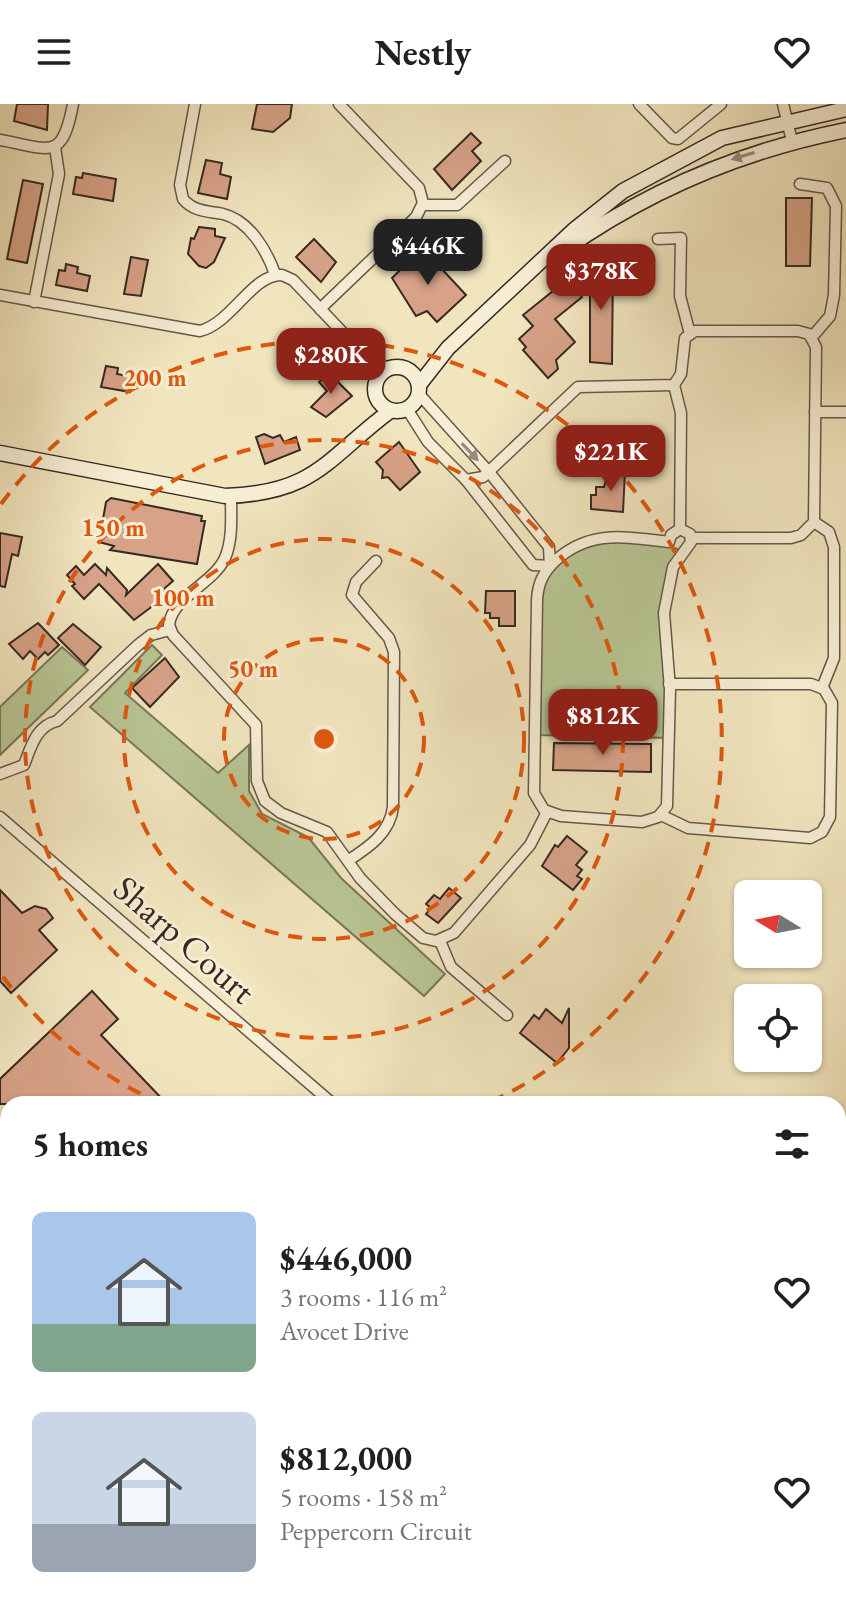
<!DOCTYPE html>
<html lang="en">
<head>
<meta charset="utf-8">
<style>
	body { margin:0; font-family:"EB Garamond",serif; background:#f6f6f6; color:#202124; height:100vh; display:flex; flex-direction:column; font-size:30px; white-space:nowrap }
	* { box-sizing:border-box; margin:0 }
	p { font-size:26px; color:#757577 }
	.icon { flex:none; width:44px; height:44px; fill:none; stroke:currentColor; stroke-width:2; stroke-linecap:round; stroke-linejoin:round }
	.map { position:relative; flex:1; overflow:hidden }
	.details { position:absolute; left:0px; top:992px; width:846px; height:514px; display:flex; flex-direction:column; background:#fff; border-radius:24px 24px 0 0; box-shadow:0 2px 6px #0004 }
	.details>* { flex:none }
	.needle { width:52px; rotate:280deg }
	.fabs { position:absolute; left:734px; top:776px; display:grid; gap:16px }
	.fabs a { display:grid; place-items:center; width:88px; height:88px; border-radius:12px; background:#fff; box-shadow:0 2px 6px #0004; font-size:40px }
	.price { position:absolute; translate:-50% -68px; padding:0 18px; border-radius:16px; background:#8f2418; color:#fff; font-size:26px; line-height:52px; filter:drop-shadow(0 2px 4px #0008) }
	.price::after { content:''; position:absolute; left:50%; top:48px; width:24px; height:18px; margin-left:-12px; background:inherit; clip-path:polygon(0 0,100% 0,50% 100%) }
	.price.selected { background:#222; color:#fff }
	ul { padding:0; list-style:none }
	li { display:flex; align-items:center; gap:24px; height:200px; padding:0 32px }
	li span { display:grid; place-items:center; flex:none; width:224px; height:160px; border-radius:12px; color:#555 }
	li>.icon { margin-inline-start:auto }
	span .icon { width:96px; height:96px; fill:#fffc; stroke-width:1 }
	li b { font-size:34px }
	h2 { display:flex; justify-content:space-between; align-items:center; height:96px; padding:0 32px; font-size:34px }
	header { display:flex; justify-content:space-between; align-items:center; height:104px; padding:0 32px; background:#fff; font-size:36px; font-weight:700 }
	.map>svg:first-child { display:block }
</style>
</head>
<body>
<header><svg class="icon" aria-label="menu" viewBox="0 0 24 24"><path d="M4 6h16M4 12h16M4 18h16"/></svg>Nestly<svg class="icon" aria-label="heart" viewBox="0 0 24 24"><path d="M12 20l-8-8c-3-5 5-10 8-4 3-6 11-1 8 4z"/></svg></header>
<div class="map">
<svg width="846" height="1505" viewBox="0 0 846 1505">
	<rect width="100%" height="100%" fill="#f1e5be"/>
	<filter id="stains"><feTurbulence type="fractalNoise" baseFrequency=".0025" numOctaves="4"/><feColorMatrix values="0 0 0 0 .2 0 0 0 0 .09 0 0 0 0 .02 0 0 0 .5 -.17"/></filter>
	<radialGradient id="worn" r=".72"><stop offset=".6" stop-color="#630" stop-opacity="0"/><stop offset="1" stop-color="#630" stop-opacity=".3"/></radialGradient>
	<g fill="#b8c593" stroke="#78775b" stroke-width="2">
		<path d="M 590,435 L 671,442 L 681,447 L 665,498 L 669,634 L 535,631 L 541,475 Z"/>
		<path d="M 152,541 L 162,551 L 125,589 L 218,669 L 249,641 L 249,687 L 262,710 L 308,733 L 341,774 L 445,870 L 424,892 L 90,603 Z"/>
		<path d="M 62,543 L 88,566 L 0,651 L 0,603 Z"/>
		<path d="M 846,1274 L 846,1429 L 838,1422 L 838,1284 Z"/>
		<path d="M 838,1456 L 846,1463 L 846,1505 L 800,1505 L 793,1498 L 838,1498 Z"/>
	</g>
	<g fill="#d7a287" stroke="#372923" stroke-width="2">
		<path d="M 17,0 L 48,0 L 47,26 L 14,17 Z"/>
		<path d="M 257,0 L 292,0 L 290,14 L 273,28 L 252,25 Z"/>
		<path d="M 471,29 L 481,39 L 472,47 L 481,57 L 452,86 L 434,65 Z"/>
		<path d="M 206,56 L 222,59 L 220,70 L 231,73 L 227,95 L 198,89 Z"/>
		<path d="M 83,69 L 116,75 L 113,97 L 73,90 L 76,73 L 82,74 Z"/>
		<path d="M 23,76 L 43,80 L 27,159 L 7,155 Z"/>
		<path d="M 786,94 L 812,94 L 810,162 L 786,162 Z"/>
		<path d="M 199,123 L 215,125 L 215,132 L 225,134 L 214,158 L 206,164 L 199,162 L 188,150 L 191,134 L 194,135 Z"/>
		<path d="M 314,135 L 336,158 L 321,178 L 296,153 Z"/>
		<path d="M 419,148 L 424,153 L 427,149 L 466,191 L 437,218 L 427,207 L 416,212 L 392,174 Z"/>
		<path d="M 131,153 L 148,156 L 141,192 L 124,190 Z"/>
		<path d="M 590,157 L 613,157 L 612,260 L 590,258 Z"/>
		<path d="M 66,160 L 78,163 L 77,169 L 90,172 L 87,187 L 56,181 L 59,166 L 65,167 Z"/>
		<path d="M 568,175 L 582,193 L 555,215 L 575,238 L 556,256 L 558,265 L 548,274 L 523,246 L 526,243 L 519,235 L 533,222 L 523,211 Z"/>
		<path d="M 106,262 L 118,264 L 117,270 L 133,273 L 130,288 L 101,283 Z"/>
		<path d="M 329,269 L 352,292 L 326,313 L 311,303 L 327,287 L 319,278 Z"/>
		<path d="M 264,330 L 273,334 L 280,331 L 284,338 L 296,333 L 300,346 L 265,360 L 256,333 Z"/>
		<path d="M 399,338 L 420,368 L 400,386 L 388,373 L 382,374 L 383,366 L 376,358 Z"/>
		<path d="M 609,366 L 625,366 L 623,408 L 591,405 L 591,391 L 596,391 L 596,383 L 604,383 Z"/>
		<path d="M 111,394 L 202,412 L 201,417 L 205,417 L 197,460 L 110,446 L 114,442 L 99,438 L 106,398 Z"/>
		<path d="M 0,429 L 22,433 L 18,452 L 12,450 L 5,483 L 0,482 Z"/>
		<path d="M 95,460 L 106,471 L 107,464 L 127,486 L 126,491 L 158,460 L 173,477 L 165,484 L 166,492 L 134,516 L 99,480 L 84,495 L 72,482 L 75,480 L 67,471 L 76,462 L 84,471 Z"/>
		<path d="M 486,487 L 515,487 L 515,522 L 499,522 L 499,514 L 490,514 L 490,509 L 485,509 Z"/>
		<path d="M 38,519 L 59,541 L 48,551 L 45,548 L 38,555 L 30,547 L 23,555 L 9,540 Z"/>
		<path d="M 73,520 L 101,543 L 85,561 L 58,534 Z"/>
		<path d="M 165,554 L 179,573 L 150,603 L 132,584 Z"/>
		<path d="M 554,639 L 651,640 L 651,668 L 553,666 Z"/>
		<path d="M 567,732 L 587,748 L 576,761 L 582,766 L 577,772 L 582,775 L 573,786 L 542,762 L 555,741 L 558,743 Z"/>
		<path d="M 449,784 L 461,794 L 438,819 L 426,810 L 431,804 L 426,800 L 434,791 L 440,795 Z"/>
		<path d="M 0,786 L 22,809 L 35,802 L 46,805 L 53,814 L 39,826 L 57,846 L 11,889 L 0,877 Z"/>
		<path d="M 92,887 L 118,915 L 101,931 L 167,1000 L 0,1000 L 0,975 Z"/>
		<path d="M 569,904 L 569,944 L 557,959 L 520,929 L 534,911 L 539,915 L 546,905 L 562,919 Z"/>
	</g>
	<g fill="none" stroke-linecap="round" stroke-linejoin="round">
		<g stroke="#66584a" stroke-width="13">
			<g id="street">
				<path d="M 195,0 L 180,81 L 183,95 C 194,108 208,107 223,110 C 249,116 267,147 275,170"/>
				<path d="M 639,0 L 672,34 L 678,35 L 721,0"/>
				<path d="M 783,0 L 792,37"/>
				<path d="M 0,36 C 51,45 62,58 73,0"/>
				<path d="M 800,80 L 827,84 L 836,102 L 834,191 L 830,212 L 812,233"/>
				<path d="M 423,101 L 457,101 L 505,57"/>
				<path d="M 658,135 L 681,134 L 680,192 L 690,230"/>
				<path d="M 0,191 L 200,227 C 232,219 252,170 282,171 L 293,176 L 362,249 L 389,265"/>
				<path d="M 34,198 L 59,70 L 55,43"/>
				<path d="M 320,205 L 416,113 L 423,99 L 419,84 L 339,0"/>
				<path d="M 363,250 L 377,277"/>
				<path d="M 674,281 L 681,309 L 680,425"/>
				<path d="M 407,305 L 428,338 L 466,376 L 533,461 L 550,462 L 549,443 L 489,368 L 419,290"/>
				<path d="M 815,308 L 846,308"/>
				<path d="M 466,376 L 483,373 L 578,283 L 674,281 L 681,270 L 685,234 L 695,227 L 798,227 L 809,230 L 816,243 L 814,418 L 801,431 L 791,434 L 691,434"/>
				<path d="M 231,392 C 231,412 233,435 225,454 C 213,480 172,493 169,521 L 173,531 L 256,621 L 257,677 L 265,697 L 281,709 L 327,728 L 360,774 L 395,810 L 423,834 L 436,837 L 454,829 L 530,741 L 547,708"/>
				<path d="M 814,418 L 829,428 L 834,443 L 834,554 L 822,584"/>
				<path d="M 680,425 L 690,430 L 691,438 L 673,463 L 664,509 L 670,585 L 667,702 L 658,713 L 642,718 L 561,712 L 544,706 L 534,689 L 537,496 C 538,479 543,469 555,457 C 590,425 625,433 669,438 L 671,431 Z"/>
				<path d="M 0,670 L 24,661 C 31,643 36,622 57,617 L 138,541 L 151,531 L 170,526"/>
				<path d="M 661,711 L 688,724 L 810,734 L 822,728 L 830,713 L 832,599 L 824,585 L 811,580 L 669,580"/>
				<path d="M 0,713 L 333,1000"/>
				<path d="M 349,756 C 369,743 390,729 393,703 L 394,548 L 389,534 L 352,491 L 356,478 L 376,457"/>
				<path d="M 440,837 L 451,863 L 507,911"/>
				<path d="M 838,1441 L 846,1448"/>
			</g>
		</g>
		<g stroke="#372923" stroke-width="17">
			<g id="secondary">
				<path d="M 561,148 C 648,86 741,47 846,26"/>
				<circle cx="397" cy="285" r="22"/>
				<path d="M 419,281 L 448,244 L 574,126 L 623,87 L 722,34 L 846,5"/>
				<path d="M 0,349 L 225,392 C 316,389 326,355 390,307"/>
			</g>
		</g>
		<use href="#street" stroke="#f6eed5" stroke-width="10"/>
		<use href="#secondary" stroke="#f6eed5" stroke-width="14"/>
	</g>
	<defs><path id="oneway-solid" d="M-6-.8H1V-3.2L6.5 0L1 3.2V.8H-6Z" transform="scale(2)"/></defs>
	<g fill="#968c7c">
		<use href="#oneway-solid" transform="translate(743 52) rotate(163)"/>
		<use href="#oneway-solid" transform="translate(470 348) rotate(47)"/>
	</g>
	<g fill="none" stroke="#df570d" stroke-width="4" stroke-dasharray="14 10">
		<circle cx="324" cy="635" r="100"/>
		<circle cx="324" cy="635" r="200"/>
		<circle cx="324" cy="635" r="299"/>
		<path d="M162 1000A399 399 0 0 1 1 870M1 400A399 399 0 1 1 486 1000"/>
	</g>
	<g text-anchor="middle" stroke-width="6" stroke-linejoin="round" paint-order="stroke">
		<g font-size="36" fill="#372923" stroke="#f6eed5">
			<text transform="translate(185 835) rotate(41)" y="13">Sharp Court</text>
		</g>
	</g>
	<circle cx="324" cy="635" r="12" fill="#df570d" stroke="#f6eed5" stroke-width="4"/>
	<g font-size="24" text-anchor="middle" font-weight="bold" fill="#df570d" stroke="#f6eed5" stroke-width="6" stroke-linejoin="round" paint-order="stroke">
		<text x="155" y="282">200 m</text>
		<text x="113" y="432">150 m</text>
		<text x="183" y="502">100 m</text>
		<text x="253" y="573">50 m</text>
	</g>
	<rect width="100%" height="100%" filter="url(#stains)"/>
	<rect width="100%" height="100%" fill="url(#worn)"/>
</svg>
<div class="fabs">
<a><svg class="needle" viewBox="-14 -14 28 28"><path d="M0-13l5 13h-10z" fill="#e53935"/><path d="M0 13l5-13h-10z" fill="#757577"/></svg></a>
<a><svg class="icon" aria-label="locate" viewBox="0 0 24 24"><circle cx="12" cy="12" r="6"/><path d="M12 2v4M12 18v4M2 12h4M18 12h4"/></svg></a>
</div>
<b class="price selected" style="left:428px;top:183px">$446K</b>
<b class="price" style="left:601px;top:208px">$378K</b>
<b class="price" style="left:331px;top:292px">$280K</b>
<b class="price" style="left:611px;top:389px">$221K</b>
<b class="price" style="left:603px;top:653px">$812K</b>
<section class="details">
<h2>5 homes<svg class="icon" aria-label="filters" viewBox="0 0 24 24"><path d="M4 7h16M4 17h16"/><circle cx="9" cy="7" r="2"/><circle cx="15" cy="17" r="2"/></svg></h2>
<ul>
<li><span style="background:linear-gradient(#a9c7e8 70%,#7fa58c 0)"><svg class="icon" aria-label="home" viewBox="0 0 24 24"><path d="M3 11l9-7 9 7M6 9v11h12V9"/></svg></span><div><b>$446,000</b><p>3 rooms · 116 m²</p><p>Avocet Drive</p></div><svg class="icon" aria-label="heart" viewBox="0 0 24 24"><path d="M12 20l-8-8c-3-5 5-10 8-4 3-6 11-1 8 4z"/></svg></li>
<li><span style="background:linear-gradient(#c9d6e8 70%,#9aa5b1 0)"><svg class="icon" aria-label="home" viewBox="0 0 24 24"><path d="M3 11l9-7 9 7M6 9v11h12V9"/></svg></span><div><b>$812,000</b><p>5 rooms · 158 m²</p><p>Peppercorn Circuit</p></div><svg class="icon" aria-label="heart" viewBox="0 0 24 24"><path d="M12 20l-8-8c-3-5 5-10 8-4 3-6 11-1 8 4z"/></svg></li>
</ul>
</section>
</div>
</body>
</html>
